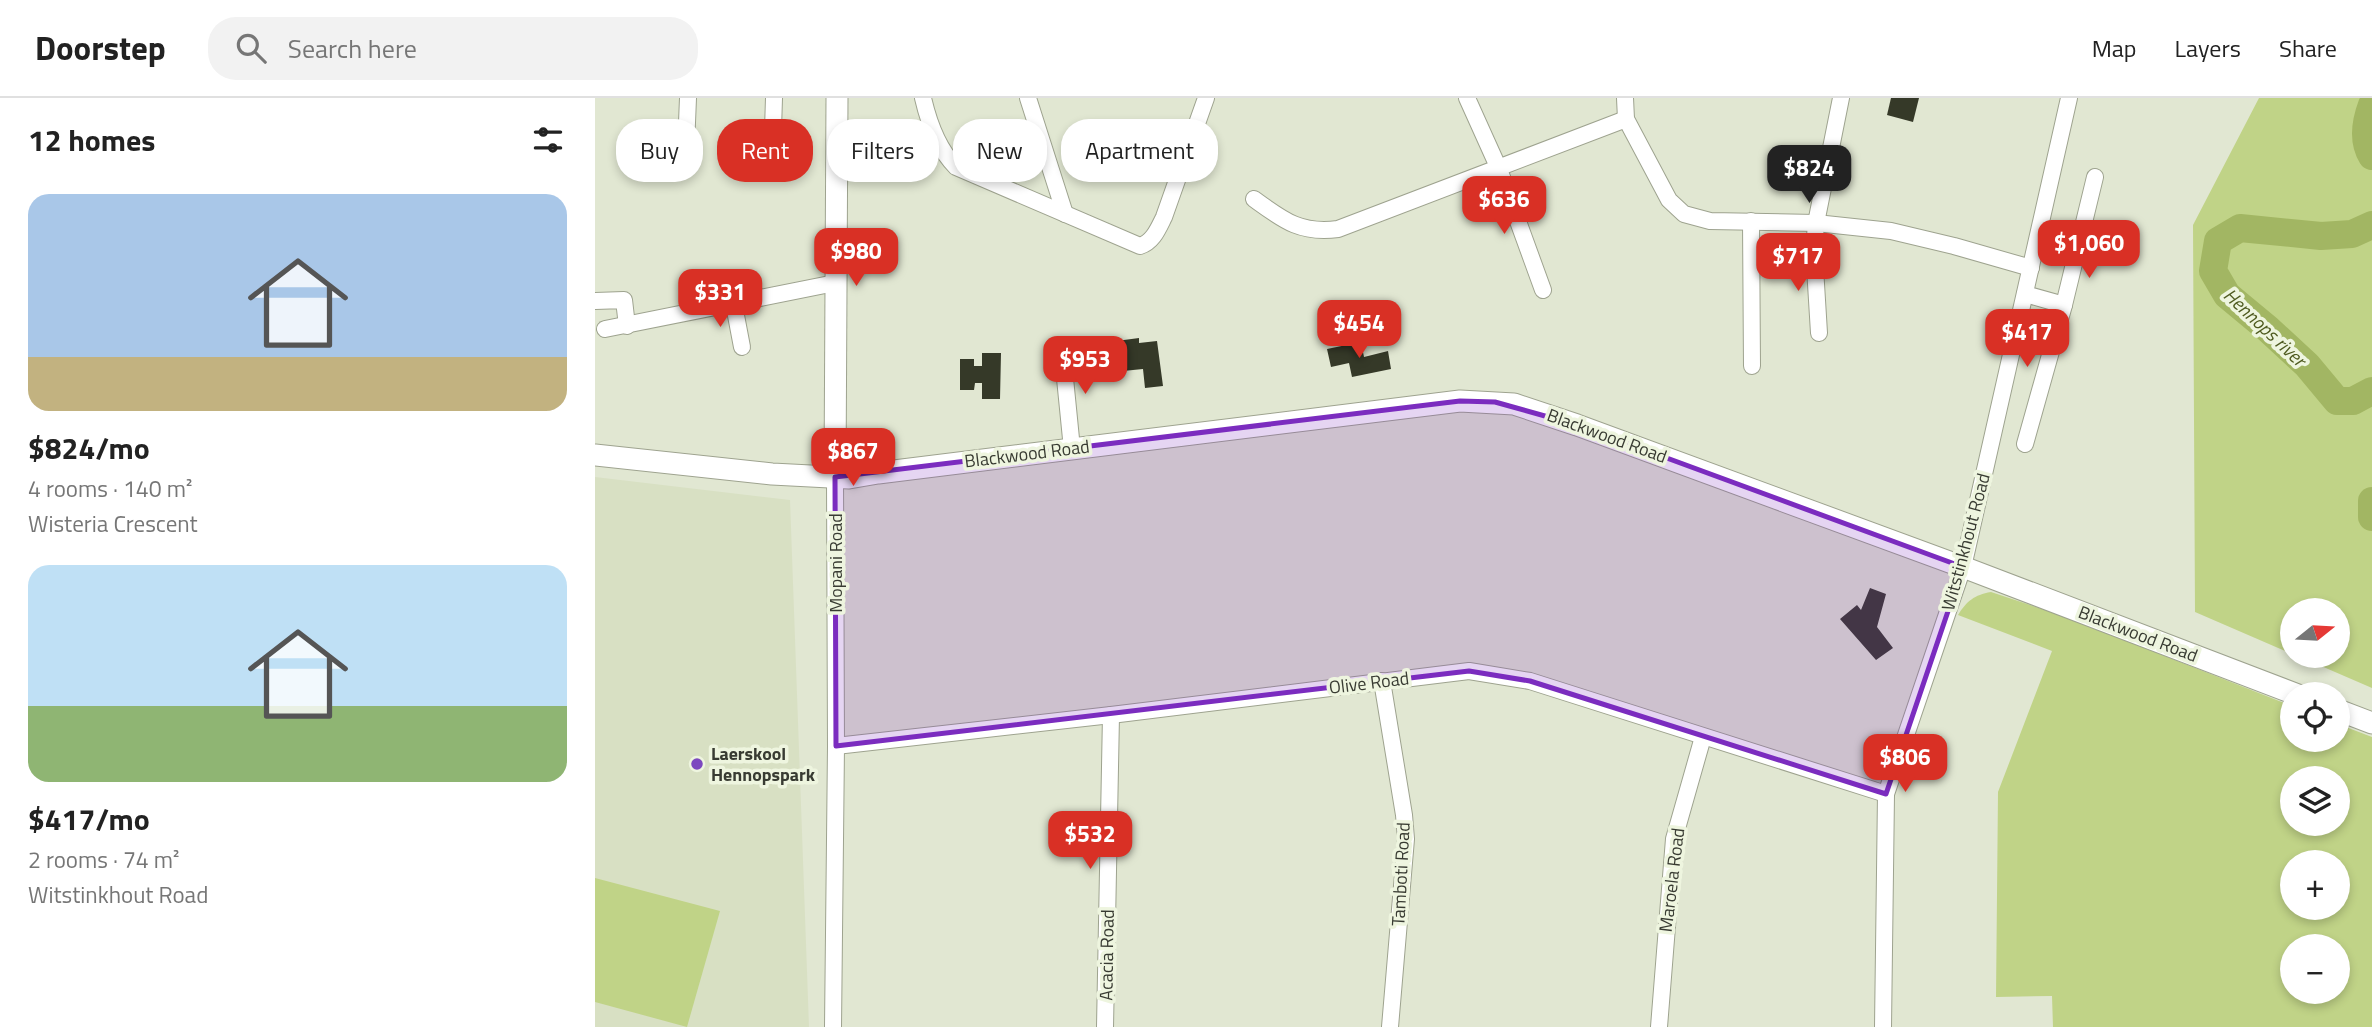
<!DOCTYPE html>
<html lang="en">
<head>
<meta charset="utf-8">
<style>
	body { margin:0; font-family:"Titillium Web",sans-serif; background:#f2f2f2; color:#222; height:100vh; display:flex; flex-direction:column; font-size:26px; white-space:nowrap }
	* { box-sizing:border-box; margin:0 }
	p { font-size:23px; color:#767676 }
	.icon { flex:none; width:38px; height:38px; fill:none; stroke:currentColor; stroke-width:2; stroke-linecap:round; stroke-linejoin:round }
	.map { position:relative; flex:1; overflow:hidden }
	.sheet { display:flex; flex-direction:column; background:#fff; width:595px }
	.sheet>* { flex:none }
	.hud { position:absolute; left:21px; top:21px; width:665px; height:63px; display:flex; gap:14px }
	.needle { width:46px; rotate:72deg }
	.tools { position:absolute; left:1685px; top:500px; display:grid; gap:14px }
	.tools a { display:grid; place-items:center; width:70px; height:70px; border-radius:50%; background:#fff; box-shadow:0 4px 10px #0003; font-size:35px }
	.price { position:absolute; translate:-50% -60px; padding:0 16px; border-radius:14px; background:#d93025; color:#fff; font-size:23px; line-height:46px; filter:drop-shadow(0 2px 4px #0008) }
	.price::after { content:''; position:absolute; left:50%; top:42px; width:21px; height:16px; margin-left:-10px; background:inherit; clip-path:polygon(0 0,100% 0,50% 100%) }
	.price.selected { background:#222; color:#fff }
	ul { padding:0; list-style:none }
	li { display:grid; align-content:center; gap:14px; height:371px; padding:0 28px }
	li span { display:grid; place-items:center; height:217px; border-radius:21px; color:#555 }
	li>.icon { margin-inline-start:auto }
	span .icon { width:126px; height:126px; fill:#fffc; stroke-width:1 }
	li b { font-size:30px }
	h2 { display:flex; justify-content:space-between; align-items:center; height:84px; padding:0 28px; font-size:30px }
	.tag { padding:0 24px; border-radius:28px; background:#fff; box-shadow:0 4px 10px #0003; font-size:24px; line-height:63px }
	.tag.selected { background:#d93025; color:#fff }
	header { display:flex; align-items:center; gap:42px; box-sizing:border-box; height:98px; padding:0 35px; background:#fff; border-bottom:2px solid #e0e0e0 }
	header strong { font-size:33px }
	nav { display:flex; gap:38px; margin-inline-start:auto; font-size:24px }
	.search { width:490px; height:63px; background:#f2f2f2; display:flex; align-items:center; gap:18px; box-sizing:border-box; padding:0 24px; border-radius:28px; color:#767676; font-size:26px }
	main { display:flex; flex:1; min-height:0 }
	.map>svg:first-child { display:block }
</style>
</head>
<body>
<header>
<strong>Doorstep</strong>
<div class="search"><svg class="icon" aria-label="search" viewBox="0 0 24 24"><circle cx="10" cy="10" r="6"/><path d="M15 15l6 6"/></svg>Search here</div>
<nav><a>Map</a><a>Layers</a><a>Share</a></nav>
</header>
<main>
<section class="sheet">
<h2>12 homes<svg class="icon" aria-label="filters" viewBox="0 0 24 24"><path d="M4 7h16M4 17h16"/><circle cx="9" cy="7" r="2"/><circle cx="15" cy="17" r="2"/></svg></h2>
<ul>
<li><span style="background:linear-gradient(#a9c7e8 75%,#c2b280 0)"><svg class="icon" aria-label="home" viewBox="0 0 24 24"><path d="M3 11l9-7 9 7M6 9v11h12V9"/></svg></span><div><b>$824/mo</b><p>4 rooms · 140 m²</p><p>Wisteria Crescent</p></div></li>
<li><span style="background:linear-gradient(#bfe0f5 65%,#8fb573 0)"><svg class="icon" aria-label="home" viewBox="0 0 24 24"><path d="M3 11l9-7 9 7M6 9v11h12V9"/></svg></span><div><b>$417/mo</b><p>2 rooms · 74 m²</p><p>Witstinkhout Road</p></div></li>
</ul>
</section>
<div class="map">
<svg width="1777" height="929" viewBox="0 0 1777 929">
	<rect width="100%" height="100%" fill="#e1e7d2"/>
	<path fill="#d8e0c3" d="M 0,379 L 195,402 L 214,929 L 0,929 Z"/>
	<g fill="#c0d387" fill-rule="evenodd">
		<path d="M 1664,0 L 1777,0 L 1777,590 L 1703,558 L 1743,558 L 1743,513 L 1698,513 L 1697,556 L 1600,514 L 1598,127 Z"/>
		<path d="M 1396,494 L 1471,519 L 1697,608 L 1698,642 L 1743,642 L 1743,626 L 1777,639 L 1777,929 L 1458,929 L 1457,898 L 1401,899 L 1403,694 L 1457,553 L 1363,517 C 1372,503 1379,497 1396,494 ZM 1698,681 L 1743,681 L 1743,726 L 1698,726 ZM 1698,765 L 1743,765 L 1743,810 L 1698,810 ZM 1698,849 L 1743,849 L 1743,894 L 1698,894 Z"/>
		<path d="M 0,780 L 125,813 L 92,929 L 0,904 Z"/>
	</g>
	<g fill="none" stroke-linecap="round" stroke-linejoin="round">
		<g stroke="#a2b663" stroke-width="28">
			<path d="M 1777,7 C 1771,23 1767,42 1777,58"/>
			<path d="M 1777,127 L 1757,136 L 1726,138 L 1645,130 L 1623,143 L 1618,173 L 1632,197 L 1673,231 L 1712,267 L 1742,303 L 1758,303 L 1777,293"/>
			<path d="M 1777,403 L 1777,419"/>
		</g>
	</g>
	<g fill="#353928">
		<path d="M 1296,0 L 1324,0 L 1318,24 L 1292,17 Z"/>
		<path d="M 544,240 L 544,245 L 562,243 L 568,288 L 550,290 L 548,271 L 518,274 L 514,244 Z"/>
		<path d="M 766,244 L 769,259 L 793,253 L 796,271 L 757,279 L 754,265 L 736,269 L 732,251 Z"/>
		<path d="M 387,255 L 406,255 L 405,301 L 387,301 L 387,285 L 380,285 L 379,292 L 365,292 L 365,261 L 379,261 L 379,268 L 387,268 Z"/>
		<path d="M 1275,490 L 1291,496 L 1282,529 L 1298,550 L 1281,562 L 1245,521 L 1262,507 L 1266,512 Z"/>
	</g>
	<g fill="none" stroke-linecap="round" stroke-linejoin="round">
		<g stroke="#9ea38f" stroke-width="18">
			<g id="street">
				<path d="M 328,0 C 334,26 343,51 361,69 L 545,148 C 558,144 563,131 569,119 L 611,0"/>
				<path d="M 433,0 L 470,116"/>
				<path d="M 872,0 L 904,71 L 948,192"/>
				<path d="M 1030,0 L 1031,21 L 1074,102 L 1089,116 L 1115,123 L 1221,125 L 1296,133 L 1359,148 L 1436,170"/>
				<path d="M 91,49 L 93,0"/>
				<path d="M 177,63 L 179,0"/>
				<path d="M 659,101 C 688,122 705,136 743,131 L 1031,21"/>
				<path d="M 1156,123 L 1157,268"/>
				<path d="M 1430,196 L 1469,207 L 1500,79"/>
				<path d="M 0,203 L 29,202 L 32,228"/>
				<path d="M 139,207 L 147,249"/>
				<path d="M 10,231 L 240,185"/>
				<path d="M 1224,235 L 1219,153 L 1221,125 L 1246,0"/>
				<path d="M 467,250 L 477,351"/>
				<path d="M 1430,346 L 1469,207"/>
				<path d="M 787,583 L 809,717 L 811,741 L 795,929"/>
				<path d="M 241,648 L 516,617 L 874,573 L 935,583 L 1291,696"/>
				<path d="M 238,929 L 241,648 L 240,379"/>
				<path d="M 510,929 L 516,617"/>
				<path d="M 1064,929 L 1079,741 L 1108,639"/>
				<path d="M 1288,929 L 1291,696 L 1368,469 L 1474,0"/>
			</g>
		</g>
		<g stroke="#9ea38f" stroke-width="23">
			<g id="secondary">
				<path d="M 0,357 L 177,376 L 254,380 L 283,375 L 865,303 L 919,306 L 982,327 L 1368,469 L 1703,597"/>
				<path d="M 240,379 L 242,0"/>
				<path d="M 1743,612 L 1777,625"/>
			</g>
		</g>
		<use href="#street" stroke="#fff" stroke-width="16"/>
		<use href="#secondary" stroke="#fff" stroke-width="21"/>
	</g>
	<path fill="#7b2cbf" fill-opacity="0.2" stroke="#7b2cbf" stroke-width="5" stroke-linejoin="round" d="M 865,303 L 900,304 L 982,327 L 1368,469 L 1291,696 L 935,583 L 874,573 L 241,648 L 240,379 Z"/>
	<circle fill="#7c48bf" stroke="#eef5df" stroke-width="2.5" cx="102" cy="666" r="7"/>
	<g text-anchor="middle" stroke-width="7" stroke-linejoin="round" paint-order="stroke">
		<g font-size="18" fill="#383b32" stroke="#eef5df">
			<text transform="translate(1012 338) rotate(20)" y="6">Blackwood Road</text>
			<text transform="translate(432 356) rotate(-7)" y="6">Blackwood Road</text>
			<text transform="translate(1371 444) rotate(-75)" y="6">Witstinkhout Road</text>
			<text transform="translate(241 465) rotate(-90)" y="6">Mopani Road</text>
			<text transform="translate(1543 536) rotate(21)" y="6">Blackwood Road</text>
			<text transform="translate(774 585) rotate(-7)" y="6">Olive Road</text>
			<text transform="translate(806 776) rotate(-87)" y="6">Tamboti Road</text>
			<text transform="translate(1077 782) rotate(-83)" y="6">Maroela Road</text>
			<text transform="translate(512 857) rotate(-89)" y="6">Acacia Road</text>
		</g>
		<g font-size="18" font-weight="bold" fill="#383b32" stroke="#eef5df" text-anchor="start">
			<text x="116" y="662">Laerskool<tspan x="116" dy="21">Hennopspark</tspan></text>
		</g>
		<g font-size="19" font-style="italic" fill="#4f5b20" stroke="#eef5df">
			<text transform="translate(1670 229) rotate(43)" y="7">Hennops river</text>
		</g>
	</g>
</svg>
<div class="tools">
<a><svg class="needle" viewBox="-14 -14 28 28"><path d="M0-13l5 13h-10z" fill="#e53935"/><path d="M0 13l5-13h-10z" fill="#767676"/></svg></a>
<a><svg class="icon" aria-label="locate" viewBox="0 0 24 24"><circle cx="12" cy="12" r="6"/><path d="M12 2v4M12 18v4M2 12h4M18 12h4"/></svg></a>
<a><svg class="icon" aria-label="layers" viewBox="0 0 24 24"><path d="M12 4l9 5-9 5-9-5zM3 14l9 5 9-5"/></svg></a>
<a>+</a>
<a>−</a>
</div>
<b class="price selected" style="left:1214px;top:107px">$824</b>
<b class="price" style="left:909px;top:138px">$636</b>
<b class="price" style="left:1494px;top:182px">$1,060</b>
<b class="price" style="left:261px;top:190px">$980</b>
<b class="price" style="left:1203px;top:195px">$717</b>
<b class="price" style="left:125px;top:231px">$331</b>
<b class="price" style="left:764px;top:262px">$454</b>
<b class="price" style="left:1432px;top:271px">$417</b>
<b class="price" style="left:490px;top:298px">$953</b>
<b class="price" style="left:258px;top:390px">$867</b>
<b class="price" style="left:1310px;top:696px">$806</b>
<b class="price" style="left:495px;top:773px">$532</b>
<div class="hud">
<a class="tag">Buy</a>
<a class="tag selected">Rent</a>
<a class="tag">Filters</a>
<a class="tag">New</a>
<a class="tag">Apartment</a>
</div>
</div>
</main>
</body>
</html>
